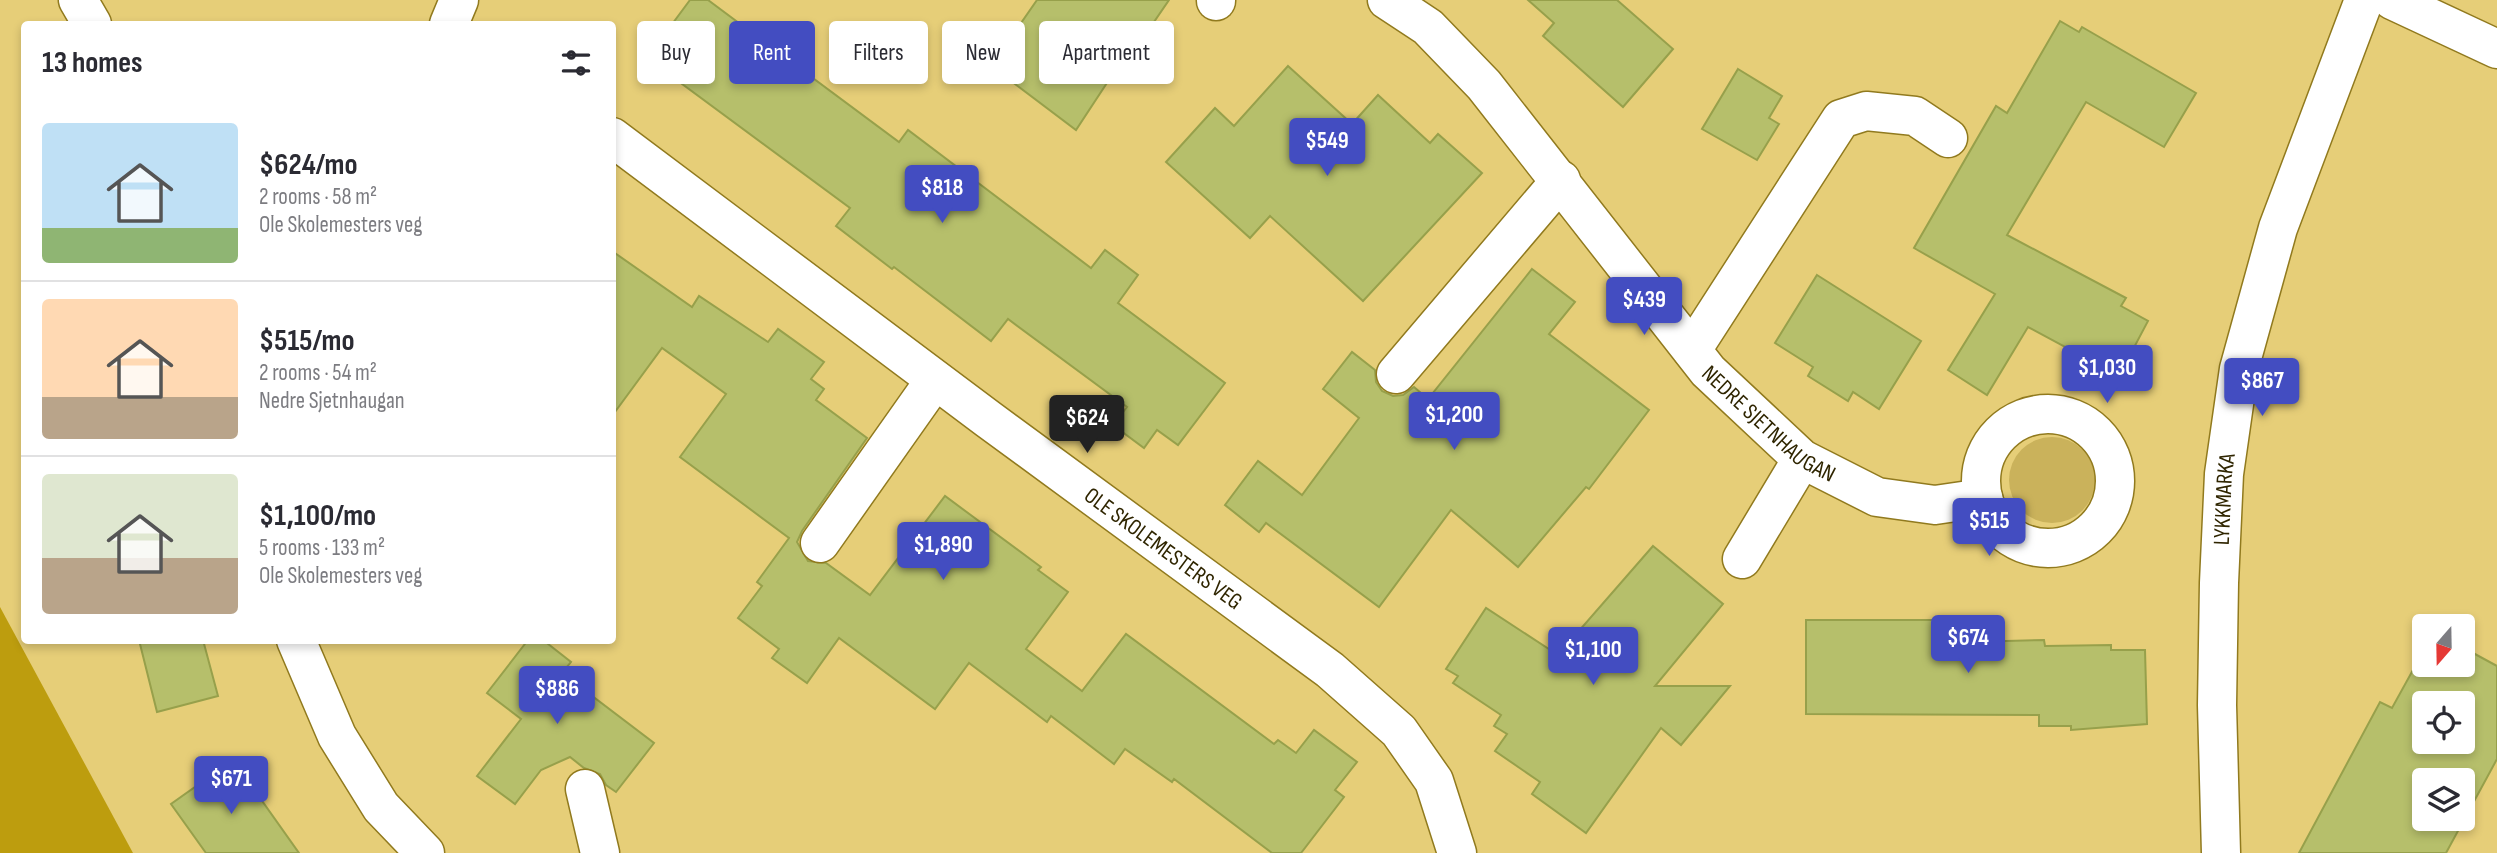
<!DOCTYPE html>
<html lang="en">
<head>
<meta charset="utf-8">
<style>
	body { margin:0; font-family:"Sofia Sans Condensed",sans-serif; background:#f2f2f3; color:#2b2b33; height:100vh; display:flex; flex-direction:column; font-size:26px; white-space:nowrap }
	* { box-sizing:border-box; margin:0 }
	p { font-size:23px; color:#7c7c81 }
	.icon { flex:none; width:38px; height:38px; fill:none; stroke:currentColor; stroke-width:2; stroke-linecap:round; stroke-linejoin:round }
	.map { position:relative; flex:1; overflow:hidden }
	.drawer { position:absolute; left:21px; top:21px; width:595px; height:623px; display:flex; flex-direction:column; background:#fff; border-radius:7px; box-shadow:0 4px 10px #0003 }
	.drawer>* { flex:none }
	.guide { position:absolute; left:637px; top:21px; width:665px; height:63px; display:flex; gap:14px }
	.needle { width:46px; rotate:200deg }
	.controls { position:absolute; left:2412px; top:614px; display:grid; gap:14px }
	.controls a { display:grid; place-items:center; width:63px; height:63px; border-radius:7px; background:#fff; box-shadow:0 4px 10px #0003; font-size:35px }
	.price { position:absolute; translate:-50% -60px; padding:0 16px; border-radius:7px; background:#434dc1; color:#fff; font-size:23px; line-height:46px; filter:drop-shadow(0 2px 4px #0008) }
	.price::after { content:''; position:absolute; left:50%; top:42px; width:21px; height:16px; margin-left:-10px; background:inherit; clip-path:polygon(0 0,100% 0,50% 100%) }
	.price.current { background:#222; color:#fff }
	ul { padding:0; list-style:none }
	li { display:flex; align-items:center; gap:21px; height:175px; padding:0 21px }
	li+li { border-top:2px solid #e1e1e2 }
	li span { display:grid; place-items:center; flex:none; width:196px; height:140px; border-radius:7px; color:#555 }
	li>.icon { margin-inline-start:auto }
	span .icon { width:84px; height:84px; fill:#fffc; stroke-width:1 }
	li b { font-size:30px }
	h2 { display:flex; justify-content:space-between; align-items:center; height:84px; padding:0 21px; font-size:30px }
	.pill { padding:0 24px; border-radius:7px; background:#fff; box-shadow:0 4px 10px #0003; font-size:24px; line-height:63px }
	.pill.current { background:#434dc1; color:#fff }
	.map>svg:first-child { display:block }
</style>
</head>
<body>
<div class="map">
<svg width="2497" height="853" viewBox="0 0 2497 853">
	<rect width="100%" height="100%" fill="#e6ce78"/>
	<circle fill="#cab25b" cx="2052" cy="480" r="43"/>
	<path fill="#bd9d0e" d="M 0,607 L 133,853 L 0,853 Z"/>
	<g fill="#b6bf6b" stroke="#97a04b" stroke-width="2" fill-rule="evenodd">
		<path d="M 690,0 L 708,0 L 899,142 L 908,130 L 1091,268 L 1105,250 L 1138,275 L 1118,303 L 1225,383 L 1178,445 L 1157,430 L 1144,448 L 1113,425 L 1127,407 L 1008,319 L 991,341 L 894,267 L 892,269 L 836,226 L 850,208 L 647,58 Z"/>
		<path d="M 1037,0 L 1169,0 L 1130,57 L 1126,54 L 1076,130 L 991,66 Z"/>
		<path d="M 1528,0 L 1617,0 L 1673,49 L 1623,107 L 1543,36 L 1554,23 Z"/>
		<path d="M 2060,21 L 2079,32 L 2082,27 L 2196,93 L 2164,147 L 2086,102 L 2007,235 L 2126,298 L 2121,306 L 2148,321 L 2119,376 L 2028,327 L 1987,395 L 1948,370 L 1995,294 L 1914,248 L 1996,106 L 2007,113 Z"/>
		<path d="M 1288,66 L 1352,124 L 1378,95 L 1430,143 L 1438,134 L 1482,173 L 1363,301 L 1270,216 L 1250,238 L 1166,162 L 1215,108 L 1234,126 Z"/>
		<path d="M 1738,69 L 1782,96 L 1769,118 L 1779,124 L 1757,160 L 1702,129 Z"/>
		<path d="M 612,251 L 692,307 L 699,296 L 768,342 L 778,329 L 824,362 L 811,379 L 824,389 L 816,400 L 867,438 L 802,531 L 797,542 L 808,561 L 826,563 L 870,595 L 945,496 L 1041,567 L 1038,570 L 1068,592 L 1026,649 L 1082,691 L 1126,634 L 1274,744 L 1278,740 L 1296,753 L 1314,730 L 1357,762 L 1335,790 L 1344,797 L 1301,853 L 1272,853 L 1174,779 L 1172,782 L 1125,749 L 1114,764 L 1051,716 L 1047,722 L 969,663 L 935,709 L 839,638 L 807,683 L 772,658 L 779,649 L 738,618 L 762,586 L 757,582 L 789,538 L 680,457 L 726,394 L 662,348 L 612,416 Z"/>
		<path d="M 1532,269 L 1575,302 L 1549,334 L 1649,410 L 1589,489 L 1586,487 L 1518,567 L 1451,510 L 1379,607 L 1266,523 L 1259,532 L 1225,505 L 1258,461 L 1302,495 L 1359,418 L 1323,389 L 1352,352 L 1375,370 L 1376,382 L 1382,391 L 1393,396 L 1403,395 L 1414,387 L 1428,399 Z"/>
		<path d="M 1817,275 L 1921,341 L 1879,409 L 1853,392 L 1848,401 L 1808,376 L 1813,367 L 1775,343 Z"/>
		<path d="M 1653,546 L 1723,604 L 1655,686 L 1730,686 L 1681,745 L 1661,728 L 1586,833 L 1532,794 L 1540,782 L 1495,751 L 1507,734 L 1494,726 L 1501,715 L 1453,683 L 1458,676 L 1446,669 L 1486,608 L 1558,655 Z"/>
		<path d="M 1806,620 L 1969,620 L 1969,642 L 2044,640 L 2045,646 L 2111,645 L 2111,650 L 2145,650 L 2147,724 L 2071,730 L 2071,726 L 2039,726 L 2039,715 L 1806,714 Z"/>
		<path d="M 139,640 L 203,640 L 218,696 L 157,712 Z"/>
		<path d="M 528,640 L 543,640 L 571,662 L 562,673 L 654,743 L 616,792 L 606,785 L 600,774 L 584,768 L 570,757 L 541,770 L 515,804 L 477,776 L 521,719 L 487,693 Z"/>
		<path d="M 2462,647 L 2497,666 L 2497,759 L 2446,853 L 2299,853 L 2380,702 L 2392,708 L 2424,650 L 2424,665 L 2462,665 ZM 2424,704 L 2462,704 L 2462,742 L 2424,742 ZM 2424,780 L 2462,780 L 2462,819 L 2424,819 Z"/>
		<path d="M 233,760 L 299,853 L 206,853 L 171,804 Z"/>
	</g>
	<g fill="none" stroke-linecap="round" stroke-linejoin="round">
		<g stroke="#917a1e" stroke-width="41">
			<g id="minor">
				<path d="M 78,0 L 92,24"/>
				<path id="s1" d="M 1387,0 L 1428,27 L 1484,85 L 1708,371 L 1802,459 L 1877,497 L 1935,505 L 1983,498"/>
				<path d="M 2392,0 L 2497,49"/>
				<path d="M 1216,1 L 1216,0"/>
				<path d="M 449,24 L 459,0"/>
				<path id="s2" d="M 612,137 L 988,419 L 1330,670 L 1399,731 L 1434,781 L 1457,853"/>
				<path d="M 1692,350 L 1841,119 L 1866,111 L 1915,116 L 1948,138"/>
				<path d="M 1396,374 L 1561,180"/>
				<circle cx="2048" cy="481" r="67"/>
				<path d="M 820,543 L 935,380"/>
				<path d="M 1742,559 L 1802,459"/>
				<path d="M 296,640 L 337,736 L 381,807 L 425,853"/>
				<path d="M 585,789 L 600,853"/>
				<path id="s3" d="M 2221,853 L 2217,705 L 2219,583 L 2224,474 L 2239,369 L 2278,228 L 2364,0"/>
			</g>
		</g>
		<use href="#minor" stroke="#fff" stroke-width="38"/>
	</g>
	<g text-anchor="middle" stroke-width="5" stroke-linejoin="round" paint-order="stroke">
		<g font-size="23" fill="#2f2500" stroke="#f3db85">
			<text dy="8" stroke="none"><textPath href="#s1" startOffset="574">NEDRE SJETNHAUGAN</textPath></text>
			<text dy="8" stroke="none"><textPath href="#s3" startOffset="354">LYKKMARKA</textPath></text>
			<text dy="8" stroke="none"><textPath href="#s2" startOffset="688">OLE SKOLEMESTERS VEG</textPath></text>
		</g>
	</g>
</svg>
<div class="controls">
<a><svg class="needle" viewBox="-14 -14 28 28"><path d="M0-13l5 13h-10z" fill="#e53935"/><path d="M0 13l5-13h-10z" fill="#7c7c81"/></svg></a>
<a><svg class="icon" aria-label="locate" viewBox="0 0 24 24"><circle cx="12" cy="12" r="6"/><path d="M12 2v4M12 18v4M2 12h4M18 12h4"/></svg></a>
<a><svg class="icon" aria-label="layers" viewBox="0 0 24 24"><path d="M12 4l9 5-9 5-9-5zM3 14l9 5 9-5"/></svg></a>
</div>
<b class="price" style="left:1327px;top:178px">$549</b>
<b class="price" style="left:942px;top:225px">$818</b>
<b class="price" style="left:1644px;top:337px">$439</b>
<b class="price" style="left:2107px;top:405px">$1,030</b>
<b class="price" style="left:2262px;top:418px">$867</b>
<b class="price" style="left:1454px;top:452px">$1,200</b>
<b class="price current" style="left:1087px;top:455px">$624</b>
<b class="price" style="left:1989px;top:558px">$515</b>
<b class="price" style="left:943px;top:582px">$1,890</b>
<b class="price" style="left:1968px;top:675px">$674</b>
<b class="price" style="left:1593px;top:687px">$1,100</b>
<b class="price" style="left:557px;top:726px">$886</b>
<b class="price" style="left:231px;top:816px">$671</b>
<div class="guide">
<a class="pill">Buy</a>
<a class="pill current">Rent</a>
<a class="pill">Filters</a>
<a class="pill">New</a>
<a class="pill">Apartment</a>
</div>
<section class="drawer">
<h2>13 homes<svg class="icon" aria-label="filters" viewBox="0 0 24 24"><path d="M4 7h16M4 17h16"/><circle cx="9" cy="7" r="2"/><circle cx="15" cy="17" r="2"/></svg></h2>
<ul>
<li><span style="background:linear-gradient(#bfe0f5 75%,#8fb573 0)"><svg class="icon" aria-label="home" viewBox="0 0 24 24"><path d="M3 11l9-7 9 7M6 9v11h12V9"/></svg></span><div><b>$624/mo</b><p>2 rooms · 58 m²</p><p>Ole Skolemesters veg</p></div></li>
<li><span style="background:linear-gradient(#ffd9b3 70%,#b9a48a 0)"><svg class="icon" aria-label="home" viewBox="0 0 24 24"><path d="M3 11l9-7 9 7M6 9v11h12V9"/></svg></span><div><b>$515/mo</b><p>2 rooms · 54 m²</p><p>Nedre Sjetnhaugan</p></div></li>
<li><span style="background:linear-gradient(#dfe7d0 60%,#b9a48a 0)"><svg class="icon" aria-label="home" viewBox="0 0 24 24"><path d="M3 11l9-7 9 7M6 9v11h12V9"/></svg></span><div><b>$1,100/mo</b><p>5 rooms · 133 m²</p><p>Ole Skolemesters veg</p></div></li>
</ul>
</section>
</div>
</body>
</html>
